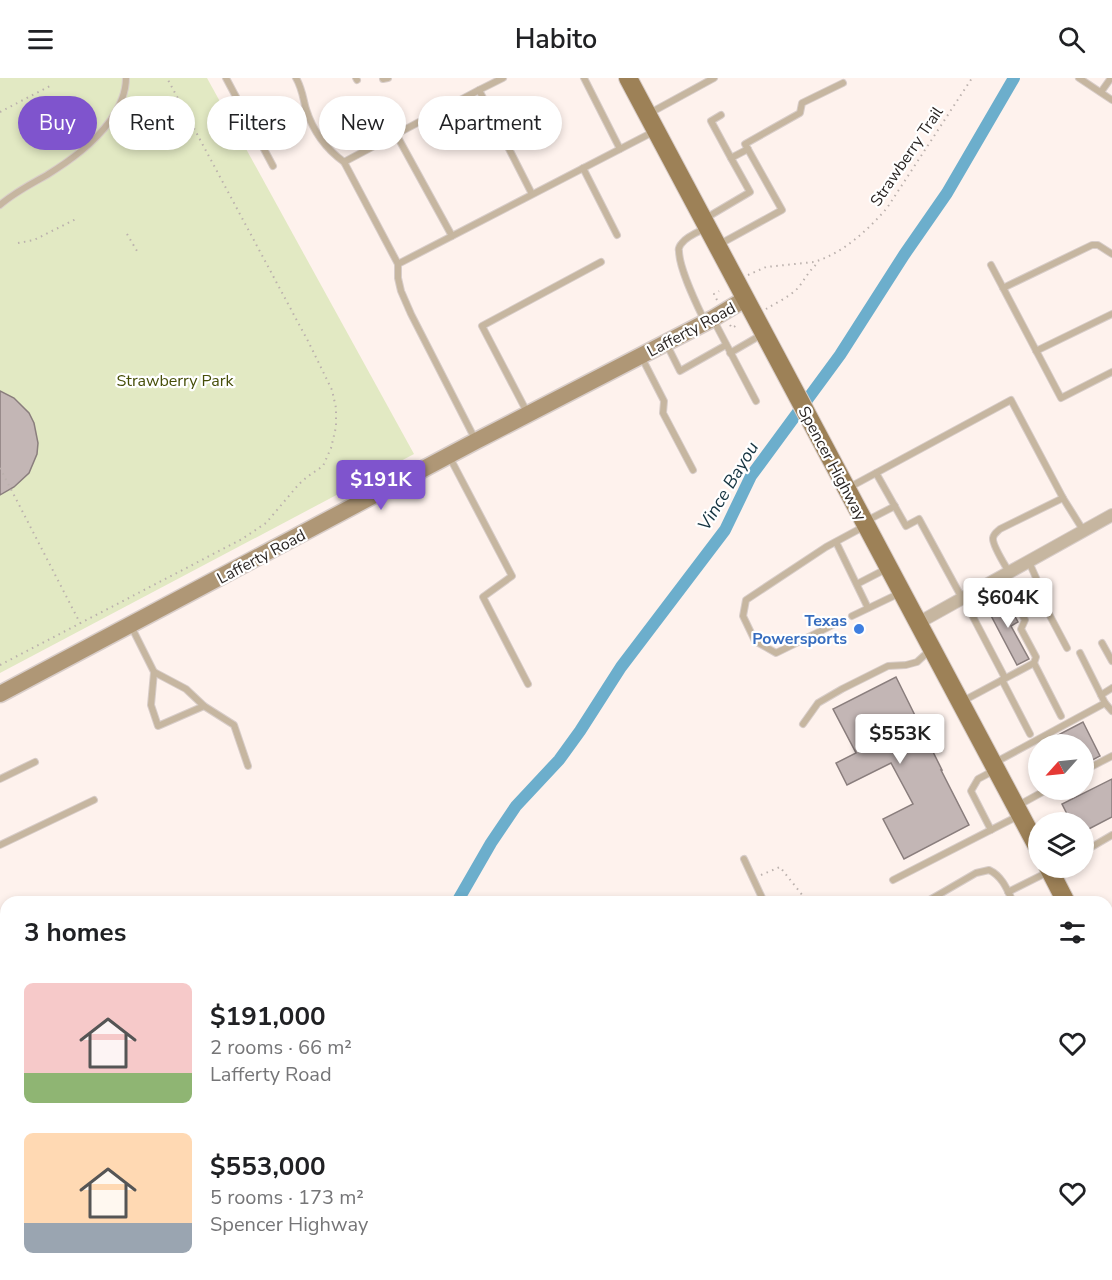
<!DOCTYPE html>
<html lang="en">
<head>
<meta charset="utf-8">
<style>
	body { margin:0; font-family:"Nunito Sans",sans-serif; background:#f6f6f6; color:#202124; height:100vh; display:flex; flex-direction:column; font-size:22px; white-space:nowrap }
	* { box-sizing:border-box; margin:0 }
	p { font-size:20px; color:#757577 }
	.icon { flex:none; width:33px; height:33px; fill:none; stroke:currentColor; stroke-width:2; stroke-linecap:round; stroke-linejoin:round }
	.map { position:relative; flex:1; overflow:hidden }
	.side { position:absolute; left:0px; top:818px; width:1113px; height:386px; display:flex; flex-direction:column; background:#fff; border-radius:18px 18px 0 0; box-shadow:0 3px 9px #0003 }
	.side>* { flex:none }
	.top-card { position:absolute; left:18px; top:18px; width:600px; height:54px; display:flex; gap:12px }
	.needle { width:39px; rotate:243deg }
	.fabs { position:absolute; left:1028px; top:656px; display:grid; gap:12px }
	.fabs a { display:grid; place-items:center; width:66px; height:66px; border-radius:50%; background:#fff; box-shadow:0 3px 9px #0003; font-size:30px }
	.price { position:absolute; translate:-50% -51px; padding:0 14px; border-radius:6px; background:#fff; color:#222; font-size:20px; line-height:39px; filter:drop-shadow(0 2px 3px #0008) }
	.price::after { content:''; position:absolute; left:50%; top:36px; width:18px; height:14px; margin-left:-9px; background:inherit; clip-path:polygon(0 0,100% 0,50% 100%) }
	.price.current { background:#7f54cd; color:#fff }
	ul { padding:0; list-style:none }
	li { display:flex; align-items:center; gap:18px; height:150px; padding:0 24px }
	li span { display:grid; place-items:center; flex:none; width:168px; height:120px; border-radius:9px; color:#555 }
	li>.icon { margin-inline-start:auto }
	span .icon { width:72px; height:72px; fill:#fffc; stroke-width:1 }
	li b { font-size:26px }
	h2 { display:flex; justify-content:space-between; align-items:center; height:72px; padding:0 24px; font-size:26px }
	.tag { padding:0 21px; border-radius:27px; background:#fff; box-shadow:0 3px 9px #0003; font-size:21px; line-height:54px }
	.tag.current { background:#7f54cd; color:#fff }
	header { display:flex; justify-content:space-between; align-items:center; height:78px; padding:0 24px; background:#fff; font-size:27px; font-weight:600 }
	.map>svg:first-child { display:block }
</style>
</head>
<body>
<header><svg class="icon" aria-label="menu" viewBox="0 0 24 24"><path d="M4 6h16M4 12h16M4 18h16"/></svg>Habito<svg class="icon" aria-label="search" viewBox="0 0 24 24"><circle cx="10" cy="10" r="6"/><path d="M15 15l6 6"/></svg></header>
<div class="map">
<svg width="1112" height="1202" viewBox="0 0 1112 1202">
	<rect width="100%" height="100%" fill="#fef2ed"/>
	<path fill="#e2e9c3" d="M 0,0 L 207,0 L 414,376 L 0,595 Z"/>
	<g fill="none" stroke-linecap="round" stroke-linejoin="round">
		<g stroke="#6caecc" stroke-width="12">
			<path d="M 457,824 L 491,765 L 516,728 L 559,682 L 580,653 L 621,589 L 725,452 L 751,398 L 840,277 L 904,177 L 947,115 L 1014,0"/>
			<path d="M 261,1202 L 264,1197"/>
		</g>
	</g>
	<g fill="#c3b6b5" stroke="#8a7e7d" stroke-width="1.5">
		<path d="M 0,313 L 14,320 L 29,335 L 34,345 L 38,365 L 37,376 L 29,395 L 14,409 L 0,417 Z"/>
		<path d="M 1005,520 L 1018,544 L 1011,548 L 1029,581 L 1017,587 L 987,530 Z"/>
		<path d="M 896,599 L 942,692 L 941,692 L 969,747 L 904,781 L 883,741 L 913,726 L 891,685 L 847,707 L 836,685 L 856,675 L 833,631 Z"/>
		<path d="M 1083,644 L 1100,678 L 1083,687 L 1083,666 L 1041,666 Z"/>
		<path d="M 1112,701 L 1112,739 L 1083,754 L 1083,744 L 1071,744 L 1062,726 Z"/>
	</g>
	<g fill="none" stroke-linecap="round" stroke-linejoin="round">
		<g stroke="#d8cdc9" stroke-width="8">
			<g id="lane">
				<path d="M 226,0 L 273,88"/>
				<path d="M 296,0 C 302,10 303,20 306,31 C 313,53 326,71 344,84 L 398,186 L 398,200 L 401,213 L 411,236 L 475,361"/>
				<path d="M 356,0 L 357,2"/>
				<path d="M 503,0 L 479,12 L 532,116"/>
				<path d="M 584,0 L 620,71"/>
				<path d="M 1079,0 L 1112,22"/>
				<path d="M 383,1 L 388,0"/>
				<path d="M 1101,14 L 1111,0"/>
				<path d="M 650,35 L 714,0"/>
				<path d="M 721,37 L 711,43 L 731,80"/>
				<path d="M 396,56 L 452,158"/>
				<path d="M 344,84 L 479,12"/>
				<path d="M 583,90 L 617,157"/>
				<path d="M 0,127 C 15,114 31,106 47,97 C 71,82 93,66 110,43 C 119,30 126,16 126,0"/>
				<path d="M 706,140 L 750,114 L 731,80 L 748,71"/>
				<path d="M 720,166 L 782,132 L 745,66 L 800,35 L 802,25 L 843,5"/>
				<path d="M 398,186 L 653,54"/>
				<path d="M 991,187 L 1061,320 L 1112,294"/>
				<path d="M 1003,210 L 1092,167 L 1098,167 L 1112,176"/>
				<path d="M 713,241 L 756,323"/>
				<path d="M 705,244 C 697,227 679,191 679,173 C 678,171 680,167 682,165 C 687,158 698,154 706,150"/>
				<path d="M 666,265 L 680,293 L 726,267"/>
				<path d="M 1036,273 L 1112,236"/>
				<path d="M 730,275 L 761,257"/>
				<path d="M 642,280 L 664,323 L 663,335 L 693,392"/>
				<path d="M 528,336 L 482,248 L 601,184"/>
				<path d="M 449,378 L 512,498 L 483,519 L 528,606"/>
				<path d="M 876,395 L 906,448 L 919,441 L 962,520"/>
				<path d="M 850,409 L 1011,322 L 1063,420 L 1083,452"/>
				<path d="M 866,443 L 895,428"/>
				<path d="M 836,464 L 868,530"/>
				<path d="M 1009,494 C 1005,487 992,467 993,460 C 994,455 997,454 1000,451 L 1063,420"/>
				<path d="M 857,506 L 888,490"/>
				<path d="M 1040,519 L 1067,570"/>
				<path d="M 972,537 L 1005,600"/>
				<path d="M 852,538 L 900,515"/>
				<path d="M 843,542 L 776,575 L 755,563 L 743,538 L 746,522 L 826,469 L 865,448"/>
				<path d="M 131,548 L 154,594 L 186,611 L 204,628 L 234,647 L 248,688"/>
				<path d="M 1102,565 L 1112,583"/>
				<path d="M 1080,575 L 1105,625"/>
				<path d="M 1034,585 L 1061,638"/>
				<path d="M 154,594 L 151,627 L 158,648 L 204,628"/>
				<path d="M 1002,602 L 1030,656"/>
				<path d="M 1101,617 L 1112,610"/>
				<path d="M 963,623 L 1034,585 L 1036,579 L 1021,551 L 1025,542 L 1019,531 L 1040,519 L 1041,511 L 1029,484"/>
				<path d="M 803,646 L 818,625 L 842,611 L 888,588 L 906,587 L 917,584 L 929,573"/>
				<path d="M 996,684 L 1105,625 L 1112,633"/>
				<path d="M 1083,693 L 1112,678"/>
				<path d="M 0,701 L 35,684"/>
				<path d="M 1019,727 L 1048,711"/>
				<path d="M 991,752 L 971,713 L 978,701 L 993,693"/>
				<path d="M 0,767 L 94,722"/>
				<path d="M 1083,774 L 1112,757"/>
				<path d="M 744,781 L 764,824"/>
				<path d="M 893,802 L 1020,737"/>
				<path d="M 1008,814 L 1048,794"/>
				<path d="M 901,824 L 904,822 L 909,824"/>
				<path d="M 926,824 L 976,795 L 989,792 C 1002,798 1007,811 1013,824"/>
				<path d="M 1107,859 L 1112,856"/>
				<path d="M 0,885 L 6,885"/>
				<path d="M 0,970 L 6,973"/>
				<path d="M 1107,1084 L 1112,1080"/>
				<path d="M 0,1113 L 6,1117"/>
				<path d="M 1107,1181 L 1112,1179"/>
				<path d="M 524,1197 L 531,1202"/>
				<path d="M 330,1202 L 332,1197"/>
				<path d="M 1074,1202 L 1074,1199 L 1077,1197"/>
			</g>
		</g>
		<g stroke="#d8cdc9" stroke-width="14">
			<g id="street">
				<path d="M 918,545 L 1112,437"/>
				<path d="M 615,1197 L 618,1202"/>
				<path d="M 783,1197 L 786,1202"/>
				<path d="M 952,1197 L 955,1202"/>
			</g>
		</g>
		<g stroke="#d8cdc9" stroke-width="19">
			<g id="secondary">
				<path d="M 0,616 L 476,363 L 712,241 L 745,221"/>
				<path d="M 1107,965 L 1112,962"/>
				<path d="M 661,1202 L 670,1197"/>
			</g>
		</g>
		<g stroke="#d8cdc9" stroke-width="20">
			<g id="primary">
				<path d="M 628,0 L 1038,770"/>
				<path d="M 1048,789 L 1066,824"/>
				<path d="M 1107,899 L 1112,909"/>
			</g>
		</g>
		<g stroke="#bbb1ad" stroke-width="2" stroke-dasharray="1.5 4.5" stroke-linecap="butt">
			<path d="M 0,34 L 52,7"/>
			<path d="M 127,156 L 137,173"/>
			<path d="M 18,165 L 34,162 L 76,141"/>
			<path d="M 748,197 L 766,189 L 814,184 C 843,175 867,153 887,130 L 972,0"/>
			<path d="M 717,222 L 714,216 L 719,213"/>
			<path d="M 766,231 C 776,225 789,219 798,210 C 805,201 810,191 819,184"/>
			<path d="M 730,247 L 732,250 L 737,247"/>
			<path d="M 0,390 L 80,545"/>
			<path d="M 0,587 L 242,461 L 266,445 L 299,406 L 307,399 L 323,388 L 331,370 L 336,349 L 336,330 L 332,312 L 309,265 L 167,0"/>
			<path d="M 761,797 L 780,789 L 807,823"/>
		</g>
		<use href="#lane" stroke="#c6b6a0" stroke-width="6"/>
		<use href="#street" stroke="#c6b6a0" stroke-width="12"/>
		<use href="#secondary" stroke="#af9776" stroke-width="16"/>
		<use href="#primary" stroke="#9d8157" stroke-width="18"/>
	</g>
	<circle fill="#3f7fe0" stroke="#fff" stroke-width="2" cx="859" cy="551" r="6"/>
	<g text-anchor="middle" stroke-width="4.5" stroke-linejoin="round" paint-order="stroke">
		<g font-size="16" fill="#2b2624" stroke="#fff">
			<text transform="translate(906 78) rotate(-56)" y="6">Strawberry Trail</text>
			<text transform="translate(691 251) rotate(-28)" y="6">Lafferty Road</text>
			<text transform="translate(833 385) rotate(62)" y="6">Spencer Highway</text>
			<text transform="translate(261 478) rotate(-28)" y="6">Lafferty Road</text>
		</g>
		<g font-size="16" fill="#464e08" stroke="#fff">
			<text x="175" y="308">Strawberry Park</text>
		</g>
		<g font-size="16" font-weight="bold" fill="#366cbe" stroke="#fff" text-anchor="end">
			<text x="847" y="548">Texas<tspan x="847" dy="18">Powersports</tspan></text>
		</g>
		<g font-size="18" font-style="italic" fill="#153441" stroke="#fff">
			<text transform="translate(728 408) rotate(-59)" y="6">Vince Bayou</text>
		</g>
	</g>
</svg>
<div class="fabs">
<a><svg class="needle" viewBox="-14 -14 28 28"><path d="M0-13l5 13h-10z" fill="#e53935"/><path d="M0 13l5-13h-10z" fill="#757577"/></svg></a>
<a><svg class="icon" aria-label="layers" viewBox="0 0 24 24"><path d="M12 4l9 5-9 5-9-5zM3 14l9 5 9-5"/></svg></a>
</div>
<b class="price current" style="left:381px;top:433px">$191K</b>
<b class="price" style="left:1008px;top:551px">$604K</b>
<b class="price" style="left:900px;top:687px">$553K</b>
<div class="top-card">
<a class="tag current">Buy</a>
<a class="tag">Rent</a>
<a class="tag">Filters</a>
<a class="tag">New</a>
<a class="tag">Apartment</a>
</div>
<section class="side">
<h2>3 homes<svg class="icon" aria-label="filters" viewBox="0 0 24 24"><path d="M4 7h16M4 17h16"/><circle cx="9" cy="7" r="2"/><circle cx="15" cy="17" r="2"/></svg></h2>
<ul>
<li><span style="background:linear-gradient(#f6c9c9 75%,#8fb573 0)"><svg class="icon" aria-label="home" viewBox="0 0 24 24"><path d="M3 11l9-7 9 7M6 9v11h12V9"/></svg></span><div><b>$191,000</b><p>2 rooms · 66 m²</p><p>Lafferty Road</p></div><svg class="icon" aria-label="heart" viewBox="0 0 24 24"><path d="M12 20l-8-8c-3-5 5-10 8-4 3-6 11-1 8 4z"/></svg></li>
<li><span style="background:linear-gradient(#ffd9b3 75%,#9aa5b1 0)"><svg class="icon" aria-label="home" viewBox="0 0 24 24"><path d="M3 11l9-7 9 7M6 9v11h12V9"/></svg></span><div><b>$553,000</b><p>5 rooms · 173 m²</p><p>Spencer Highway</p></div><svg class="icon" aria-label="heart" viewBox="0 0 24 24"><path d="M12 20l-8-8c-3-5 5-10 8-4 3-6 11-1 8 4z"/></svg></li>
</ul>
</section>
</div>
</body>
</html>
